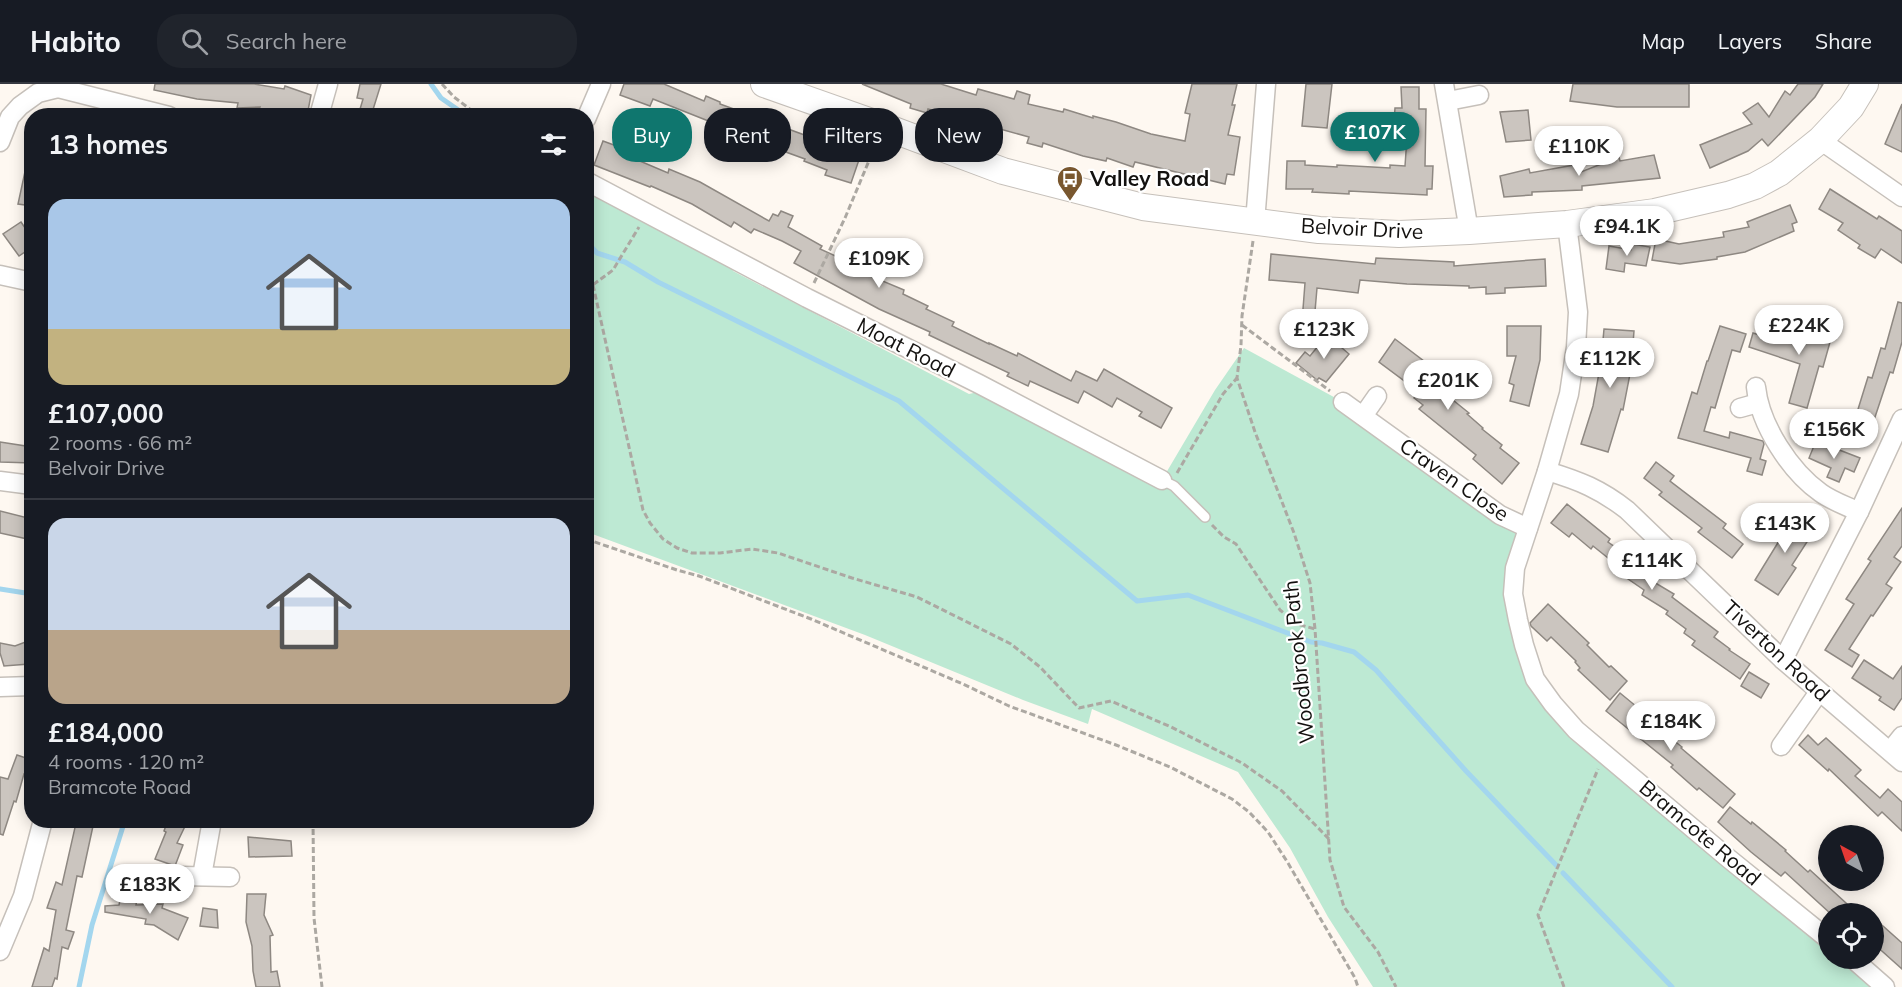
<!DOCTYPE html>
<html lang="en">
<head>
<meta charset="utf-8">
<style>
	body { margin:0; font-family:Mulish,sans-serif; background:#20242c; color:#f1f3f6; height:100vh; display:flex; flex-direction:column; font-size:22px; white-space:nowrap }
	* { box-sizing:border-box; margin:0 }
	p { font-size:20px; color:#9ea1a6 }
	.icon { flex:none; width:33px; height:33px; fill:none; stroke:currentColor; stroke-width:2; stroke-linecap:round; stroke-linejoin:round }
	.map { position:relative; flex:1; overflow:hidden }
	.drawer { position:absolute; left:24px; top:24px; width:570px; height:720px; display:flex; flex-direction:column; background:#171b24; border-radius:24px; box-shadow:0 3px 15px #0003 }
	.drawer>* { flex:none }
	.guide { position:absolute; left:612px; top:24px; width:570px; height:54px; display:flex; gap:12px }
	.needle { width:39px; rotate:320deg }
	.controls { position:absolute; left:1818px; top:741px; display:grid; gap:12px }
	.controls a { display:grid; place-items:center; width:66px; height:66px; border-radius:50%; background:#171b24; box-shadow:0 3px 15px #0003; font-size:30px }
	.price { position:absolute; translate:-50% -51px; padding:0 14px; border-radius:21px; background:#fff; color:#222; font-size:20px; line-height:39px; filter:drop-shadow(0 2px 3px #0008) }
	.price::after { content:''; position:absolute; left:50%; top:36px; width:18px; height:14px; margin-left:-9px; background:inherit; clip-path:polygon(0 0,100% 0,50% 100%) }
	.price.on { background:#0f766e; color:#fff }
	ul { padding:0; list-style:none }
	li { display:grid; align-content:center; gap:12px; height:318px; padding:0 24px }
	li+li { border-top:2px solid #363941 }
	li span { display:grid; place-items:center; height:186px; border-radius:18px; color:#555 }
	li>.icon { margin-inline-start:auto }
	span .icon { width:108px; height:108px; fill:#fffc; stroke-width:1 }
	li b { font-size:26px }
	h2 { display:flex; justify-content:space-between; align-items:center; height:72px; padding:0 24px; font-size:26px }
	.pill { padding:0 21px; border-radius:24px; background:#171b24; box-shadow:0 3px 15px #0003; font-size:21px; line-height:54px }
	.pill.on { background:#0f766e; color:#fff }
	header { display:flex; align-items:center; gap:36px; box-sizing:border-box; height:84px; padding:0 30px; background:#171b24; border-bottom:2px solid #363941 }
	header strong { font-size:28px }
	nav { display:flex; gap:33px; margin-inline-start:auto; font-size:21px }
	.search { width:420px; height:54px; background:#20242c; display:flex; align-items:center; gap:15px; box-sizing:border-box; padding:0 21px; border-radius:24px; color:#9ea1a6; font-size:22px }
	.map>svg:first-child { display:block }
</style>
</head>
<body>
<header>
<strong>Habito</strong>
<div class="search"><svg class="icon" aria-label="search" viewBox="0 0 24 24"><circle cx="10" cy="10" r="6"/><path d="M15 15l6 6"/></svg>Search here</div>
<nav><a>Map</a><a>Layers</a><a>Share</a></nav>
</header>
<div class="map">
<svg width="1902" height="903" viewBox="0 0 1902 903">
	<rect width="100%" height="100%" fill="#fef8f1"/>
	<path fill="#bde9d3" d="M 587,104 L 730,179 L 733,187 L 969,310 L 978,308 L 1166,389 L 1215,306 L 1244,264 L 1343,318 L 1528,444 L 1515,484 L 1521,549 L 1549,615 L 1828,855 L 1828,874 L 1852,875 L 1885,903 L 1373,903 L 1328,833 L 1290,764 L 1238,688 L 1092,625 L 1088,640 L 1023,616 L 865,551 L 587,448 Z"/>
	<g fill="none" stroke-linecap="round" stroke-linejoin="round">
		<g stroke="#a3d6ee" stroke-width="5">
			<path d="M 431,0 L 441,14 L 467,32"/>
			<path d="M 586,157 L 597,169 L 625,178 L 658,198 L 899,317 L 1137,517 L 1188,511 L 1311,558 L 1322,559 L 1354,568 L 1376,586 L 1466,687 L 1557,782"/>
			<path d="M 0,505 L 32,510"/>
			<path d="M 1563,789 L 1672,903"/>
			<path d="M 79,903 L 92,841 L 125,736"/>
		</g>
	</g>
	<g fill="#cbc5bf" stroke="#8e8882" stroke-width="1.5">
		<path d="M 155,0 L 254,0 L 284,5 L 285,2 L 311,11 L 307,32 L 257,32 L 260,23 L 237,24 L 238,19 L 197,15 L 154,6 Z"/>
		<path d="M 360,0 L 381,0 L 371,32 L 358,32 L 363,15 L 357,14 Z"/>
		<path d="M 624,0 L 664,0 L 704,17 L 706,12 L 720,18 L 720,20 L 848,67 L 850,63 L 862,67 L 851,99 L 825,91 L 827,86 L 804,77 L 805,75 L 725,46 L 726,44 L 653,15 L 650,22 L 620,11 Z"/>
		<path d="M 862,0 L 941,0 L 976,11 L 978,5 L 1014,15 L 1017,7 L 1030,11 L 1028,20 L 1063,28 L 1064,25 L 1093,34 L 1093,32 L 1116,38 L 1151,50 L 1185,57 L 1190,30 L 1185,29 L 1192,0 L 1237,0 L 1232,21 L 1235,21 L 1228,51 L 1240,53 L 1234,91 L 1227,90 L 1225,100 L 1135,78 L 1133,83 L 1107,74 L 1106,77 L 1083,72 L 1043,59 L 1042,63 L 1027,59 L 1029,53 L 928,25 L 927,29 L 910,24 L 911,20 Z"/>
		<path d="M 1306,0 L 1332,0 L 1327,44 L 1302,42 Z"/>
		<path d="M 1573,0 L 1689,0 L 1689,23 L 1617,23 L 1570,17 Z"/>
		<path d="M 1798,0 L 1823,0 L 1815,13 L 1768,62 L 1762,55 L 1748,67 L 1710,84 L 1700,61 L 1752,40 L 1743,29 L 1758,19 L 1769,33 L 1785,7 L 1790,11 Z"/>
		<path d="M 1401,3 L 1419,3 L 1419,25 L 1426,25 L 1425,82 L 1433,82 L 1432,105 L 1427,105 L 1427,111 L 1349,107 L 1349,110 L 1312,108 L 1313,105 L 1286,105 L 1287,77 L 1305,77 L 1305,81 L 1337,83 L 1337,81 L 1390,84 L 1390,81 L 1405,82 L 1408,39 L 1394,38 L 1395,24 L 1402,24 Z"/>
		<path d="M 1902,20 L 1902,68 L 1885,60 Z"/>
		<path d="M 1528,26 L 1531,56 L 1506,58 L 1500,28 Z"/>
		<path d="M 603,57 L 622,64 L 621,69 L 668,89 L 669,85 L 700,98 L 769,137 L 773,130 L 778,132 L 781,127 L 793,132 L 788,143 L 822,162 L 820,165 L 882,193 L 880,196 L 904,206 L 903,210 L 928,222 L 926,225 L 954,238 L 952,242 L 989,260 L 989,259 L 1017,272 L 1018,269 L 1071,297 L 1076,287 L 1097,297 L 1104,285 L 1172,324 L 1161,344 L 1139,332 L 1142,328 L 1117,314 L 1112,323 L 1084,307 L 1078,319 L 1030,297 L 1028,302 L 1007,292 L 1009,289 L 929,251 L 930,248 L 879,225 L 794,179 L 801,167 L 782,157 L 754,145 L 751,149 L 734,138 L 731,143 L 692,120 L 651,102 L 650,103 L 594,81 Z"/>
		<path d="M 1654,71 L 1660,94 L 1582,102 L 1582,106 L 1532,108 L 1532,111 L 1504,113 L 1500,92 L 1529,85 L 1530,89 L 1580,80 L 1581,88 L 1619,73 L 1620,77 Z"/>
		<path d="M 26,83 L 32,83 L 32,122 L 18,120 Z"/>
		<path d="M 1830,105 L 1877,135 L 1879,132 L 1902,147 L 1902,179 L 1881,165 L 1875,174 L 1858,164 L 1860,161 L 1838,146 L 1843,139 L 1819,125 Z"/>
		<path d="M 1790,121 L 1797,138 L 1792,140 L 1794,147 L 1745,168 L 1717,173 L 1717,175 L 1680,180 L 1652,176 L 1656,155 L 1679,160 L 1724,153 L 1723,148 L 1749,143 L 1747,138 Z"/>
		<path d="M 21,138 L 32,154 L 32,163 L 19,172 L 3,150 Z"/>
		<path d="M 1632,160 L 1650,163 L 1646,182 L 1625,179 L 1624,188 L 1606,185 L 1609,162 L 1631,166 Z"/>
		<path d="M 1271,170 L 1375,180 L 1376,174 L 1454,178 L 1454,182 L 1545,175 L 1546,202 L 1505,204 L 1505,209 L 1486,210 L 1486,203 L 1469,204 L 1469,202 L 1407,200 L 1360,196 L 1358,209 L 1317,204 L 1314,239 L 1302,238 L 1305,199 L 1269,196 Z"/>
		<path d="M 1898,218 L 1902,219 L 1902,258 L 1893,289 L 1890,288 L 1873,339 L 1855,335 L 1868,293 L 1872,294 L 1881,264 L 1885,265 Z"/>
		<path d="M 1809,236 L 1825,241 L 1823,248 L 1832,251 L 1823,283 L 1819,282 L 1807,324 L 1789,319 L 1800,280 L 1749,263 L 1753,249 L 1775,256 L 1779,244 L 1805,252 Z"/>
		<path d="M 1507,242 L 1541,242 L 1540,276 L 1529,322 L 1510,317 L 1514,301 L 1509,299 L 1516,272 L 1507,272 Z"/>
		<path d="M 1720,242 L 1746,250 L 1740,268 L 1732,266 L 1715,324 L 1711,323 L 1704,347 L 1729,354 L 1730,348 L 1763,357 L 1764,360 L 1760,375 L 1766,377 L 1762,391 L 1747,387 L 1751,374 L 1678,354 L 1692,308 L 1697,310 L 1707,277 L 1708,277 Z"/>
		<path d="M 1604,245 L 1634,247 L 1631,285 L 1623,326 L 1621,325 L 1608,368 L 1581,360 L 1593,322 L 1601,278 Z"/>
		<path d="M 1327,251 L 1349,270 L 1326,298 L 1319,294 L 1317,296 L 1296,279 L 1305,268 L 1310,272 Z"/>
		<path d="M 1395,255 L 1433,284 L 1428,291 L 1450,309 L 1448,312 L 1469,329 L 1467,330 L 1483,344 L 1482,345 L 1502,361 L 1500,364 L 1519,379 L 1502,400 L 1473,375 L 1476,371 L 1419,325 L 1423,321 L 1414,314 L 1419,308 L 1379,278 Z"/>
		<path d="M 1816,357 L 1860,374 L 1854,388 L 1845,384 L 1839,398 L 1827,393 L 1831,384 L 1809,374 Z"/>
		<path d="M 0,358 L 32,363 L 32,379 L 0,378 Z"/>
		<path d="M 1656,378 L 1674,392 L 1670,397 L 1726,440 L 1723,444 L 1743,460 L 1732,474 L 1698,448 L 1702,444 L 1659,411 L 1662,408 L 1644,394 Z"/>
		<path d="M 1567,420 L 1610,455 L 1608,458 L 1651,488 L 1647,494 L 1674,510 L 1672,513 L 1718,548 L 1714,553 L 1730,565 L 1729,566 L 1750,580 L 1740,595 L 1692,561 L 1695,557 L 1684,549 L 1686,545 L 1666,530 L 1668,527 L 1642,511 L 1644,506 L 1615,486 L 1618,482 L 1593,462 L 1591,465 L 1572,449 L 1569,453 L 1551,439 Z"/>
		<path d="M 1902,424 L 1902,462 L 1894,473 L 1901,478 L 1886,500 L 1892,504 L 1873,532 L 1871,531 L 1849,565 L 1859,571 L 1852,583 L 1825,566 L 1854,520 L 1846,515 L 1871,477 L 1868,475 Z"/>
		<path d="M 0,427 L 32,435 L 32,456 L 0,449 Z"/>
		<path d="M 1792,429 L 1816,444 L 1792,481 L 1796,484 L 1778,511 L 1755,496 L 1779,457 L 1776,454 Z"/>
		<path d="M 1548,520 L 1589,559 L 1587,561 L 1609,583 L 1611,582 L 1627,597 L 1610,616 L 1578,586 L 1580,584 L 1575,578 L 1576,577 L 1551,553 L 1547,557 L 1531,542 L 1530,539 Z"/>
		<path d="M 28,557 L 29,580 L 4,582 L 0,569 L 0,559 L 15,562 Z"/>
		<path d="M 1864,576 L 1893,595 L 1902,582 L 1902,614 L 1894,626 L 1879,616 L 1881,613 L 1852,594 Z"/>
		<path d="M 1749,588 L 1769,600 L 1761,614 L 1741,602 Z"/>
		<path d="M 1620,609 L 1637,623 L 1633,628 L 1657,648 L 1659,645 L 1682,663 L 1681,664 L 1735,710 L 1723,724 L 1699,704 L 1697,706 L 1671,683 L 1673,681 L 1606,627 Z"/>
		<path d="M 1808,651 L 1818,661 L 1826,654 L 1861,686 L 1855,692 L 1880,714 L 1888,705 L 1902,718 L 1902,747 L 1882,728 L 1878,732 L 1829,685 L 1828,687 L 1799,661 Z"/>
		<path d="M 17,671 L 32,676 L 32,692 L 24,690 L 16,718 L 14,717 L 3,751 L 0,750 L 0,693 L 8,695 Z"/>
		<path d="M 1730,723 L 1751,740 L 1752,738 L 1786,766 L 1785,767 L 1808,788 L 1810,786 L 1858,830 L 1831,830 L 1785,788 L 1781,792 L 1751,768 L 1718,738 Z"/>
		<path d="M 168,736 L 188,736 L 177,759 L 183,761 L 175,782 L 155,775 L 166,748 L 164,747 Z"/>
		<path d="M 76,739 L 93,742 L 82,793 L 77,792 L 66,846 L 74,848 L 68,865 L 62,863 L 57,895 L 55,894 L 52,903 L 32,903 L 44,864 L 49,867 L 56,826 L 47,824 L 56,798 L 62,801 Z"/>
		<path d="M 248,753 L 291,757 L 292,772 L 249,773 Z"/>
		<path d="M 122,808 L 137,814 L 136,821 L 163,820 L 162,824 L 188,834 L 178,856 L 154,841 L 145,840 L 146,835 L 105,828 L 105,822 L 119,821 Z"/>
		<path d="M 247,810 L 266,810 L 264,831 L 273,851 L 270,852 L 271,888 L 277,887 L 280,903 L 256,903 L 253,887 L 252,862 L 246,838 Z"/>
		<path d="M 203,824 L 217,826 L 218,844 L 200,842 Z"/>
		<path d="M 1874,834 L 1902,859 L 1902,885 L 1874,860 Z"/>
	</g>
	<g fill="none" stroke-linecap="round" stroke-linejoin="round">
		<g stroke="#c6c0ba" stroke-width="12">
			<path id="lane" d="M 1162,396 L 1174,402 L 1205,433"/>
		</g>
		<g stroke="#c6c0ba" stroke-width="21">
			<g id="street">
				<path d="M 1444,0 L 1469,147"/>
				<path d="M 1448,17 L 1479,11"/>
				<path d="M 319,32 L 328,0"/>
				<path d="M 586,35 L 601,0"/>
				<path d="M 1820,56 L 1902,113"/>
				<path d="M 0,58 L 10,33 L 20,22 L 38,9 L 58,4 L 169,32"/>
				<path d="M 586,97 L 807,214 L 979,300 L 1162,396"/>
				<path d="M 1255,138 L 1266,0"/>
				<path d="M 1567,140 L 1578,228 L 1576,263 L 1569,310 L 1547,387 L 1515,484 L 1513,510 L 1518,536 L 1524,561 L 1535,595 L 1553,620 L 1576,646 L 1728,774 L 1828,855"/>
				<path d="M 0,191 L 32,198"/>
				<path d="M 1756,303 C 1760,341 1790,387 1821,409 C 1832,417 1847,422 1859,428"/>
				<path d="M 1343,318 L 1500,431 L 1528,444"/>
				<path d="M 1740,324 L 1758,319"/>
				<path d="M 1363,332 L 1377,312"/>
				<path d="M 1547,387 C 1580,397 1600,405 1627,426 L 1783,576 L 1902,678"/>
				<path d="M 0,397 L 32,401"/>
				<path d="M 1783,576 L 1859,428 L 1902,335"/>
				<path d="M 0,603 L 32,602"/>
				<path d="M 1781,662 L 1819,608"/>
				<path d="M 1890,667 L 1902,652"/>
				<path d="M 181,792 L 230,793"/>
				<path d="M 202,792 L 212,736"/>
				<path d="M 0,867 L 23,812 L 43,736"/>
				<path d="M 1852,874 L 1885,903"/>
			</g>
		</g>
		<g stroke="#c6c0ba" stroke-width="28">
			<path id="secondary" d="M 764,0 L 883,42 L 1003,87 L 1143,123 L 1319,146 L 1399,150 L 1469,147 L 1567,140 L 1655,128 L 1728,111 L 1755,102 L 1779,89 L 1820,56 L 1851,23 L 1865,0"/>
		</g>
		<g stroke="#aca8a2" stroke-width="3" stroke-dasharray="6 3" stroke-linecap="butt">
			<path d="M 442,0 L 454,13 L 479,32"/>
			<path d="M 1253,157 L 1242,232 L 1241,261 L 1237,294 L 1255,348 L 1294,449 L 1310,499 L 1315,545 L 1330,776 L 1344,823 L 1378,868 L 1396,903"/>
			<path d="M 814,199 L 845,134 L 876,60"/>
			<path d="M 593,201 L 643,426 L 650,439 L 663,455 L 677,464 L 692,469 L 720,469 L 752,465 L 778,469 L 852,494 L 917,513 L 1011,560 L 1040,583 L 1079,624 L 1111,617 L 1171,643 L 1242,679 L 1282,707 L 1329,755"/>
			<path d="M 586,206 L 613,186 L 639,143"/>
			<path d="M 1242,241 L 1330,307"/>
			<path d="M 1177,389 L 1223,310 L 1237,294"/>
			<path d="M 1212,441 L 1224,453 L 1236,460 L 1280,526 L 1297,540 L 1315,545"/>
			<path d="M 586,455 L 677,486 L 699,492 L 811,535 L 963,600 L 1009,622 L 1116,661 L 1170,683 L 1232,715 L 1249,728 L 1268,748 L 1288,779 L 1355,894 L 1358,903"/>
			<path d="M 313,736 L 314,834 L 322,903"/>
			<path d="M 1564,903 L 1538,831 L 1598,685"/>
		</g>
		<use href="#lane" stroke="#fff" stroke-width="9"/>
		<use href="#street" stroke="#fff" stroke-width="18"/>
		<use href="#secondary" stroke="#fff" stroke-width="26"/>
	</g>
	<defs>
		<g id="bus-pin" transform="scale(1.35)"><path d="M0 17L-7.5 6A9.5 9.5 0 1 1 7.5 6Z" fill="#79572f" stroke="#fff"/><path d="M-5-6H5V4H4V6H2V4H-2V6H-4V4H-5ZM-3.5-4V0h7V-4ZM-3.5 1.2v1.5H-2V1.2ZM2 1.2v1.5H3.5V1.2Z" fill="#fff"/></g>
	</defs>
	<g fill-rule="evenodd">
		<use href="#bus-pin" x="1070" y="95"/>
	</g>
	<g text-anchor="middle" stroke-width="4.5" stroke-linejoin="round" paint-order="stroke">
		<g font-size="21" font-weight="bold" fill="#13110f" stroke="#fff" text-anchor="start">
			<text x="1090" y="102">Valley Road</text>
		</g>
		<g font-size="21" fill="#13110f" stroke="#fff">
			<text transform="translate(1362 145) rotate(3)" y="7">Belvoir Drive</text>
			<text transform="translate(906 264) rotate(27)" y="7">Moat Road</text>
			<text transform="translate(1454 396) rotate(35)" y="7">Craven Close</text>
			<text transform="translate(1776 567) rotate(43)" y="7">Tiverton Road</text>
			<text transform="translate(1299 578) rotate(-96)" y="7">Woodbrook Path</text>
			<text transform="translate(1700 749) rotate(40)" y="7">Bramcote Road</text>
		</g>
	</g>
</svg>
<div class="controls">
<a><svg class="needle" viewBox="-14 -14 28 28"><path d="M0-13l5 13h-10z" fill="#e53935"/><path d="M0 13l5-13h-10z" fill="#9ea1a6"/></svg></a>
<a><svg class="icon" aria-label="locate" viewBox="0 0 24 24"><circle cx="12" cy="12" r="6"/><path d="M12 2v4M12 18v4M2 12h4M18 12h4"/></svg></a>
</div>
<b class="price on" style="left:1375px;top:79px">£107K</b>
<b class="price" style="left:1579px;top:93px">£110K</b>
<b class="price" style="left:1627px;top:173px">£94.1K</b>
<b class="price" style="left:879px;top:205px">£109K</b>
<b class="price" style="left:1799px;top:272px">£224K</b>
<b class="price" style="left:1324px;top:276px">£123K</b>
<b class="price" style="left:1610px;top:305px">£112K</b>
<b class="price" style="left:1448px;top:327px">£201K</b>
<b class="price" style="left:1834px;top:376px">£156K</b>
<b class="price" style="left:1785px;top:470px">£143K</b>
<b class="price" style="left:1652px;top:507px">£114K</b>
<b class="price" style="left:1671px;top:668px">£184K</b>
<b class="price" style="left:150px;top:831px">£183K</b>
<div class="guide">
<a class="pill on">Buy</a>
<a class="pill">Rent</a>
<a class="pill">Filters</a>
<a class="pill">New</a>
</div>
<section class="drawer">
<h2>13 homes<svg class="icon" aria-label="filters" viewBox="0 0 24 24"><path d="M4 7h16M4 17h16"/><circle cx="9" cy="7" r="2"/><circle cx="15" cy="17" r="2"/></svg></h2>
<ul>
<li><span style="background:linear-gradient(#a9c7e8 70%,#c2b280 0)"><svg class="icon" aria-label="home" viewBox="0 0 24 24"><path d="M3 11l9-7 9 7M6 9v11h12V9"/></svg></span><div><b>£107,000</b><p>2 rooms · 66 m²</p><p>Belvoir Drive</p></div></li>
<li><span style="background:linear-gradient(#c9d6e8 60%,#b9a48a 0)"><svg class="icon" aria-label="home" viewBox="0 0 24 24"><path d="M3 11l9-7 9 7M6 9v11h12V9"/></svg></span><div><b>£184,000</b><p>4 rooms · 120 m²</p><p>Bramcote Road</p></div></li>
</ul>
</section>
</div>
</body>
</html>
